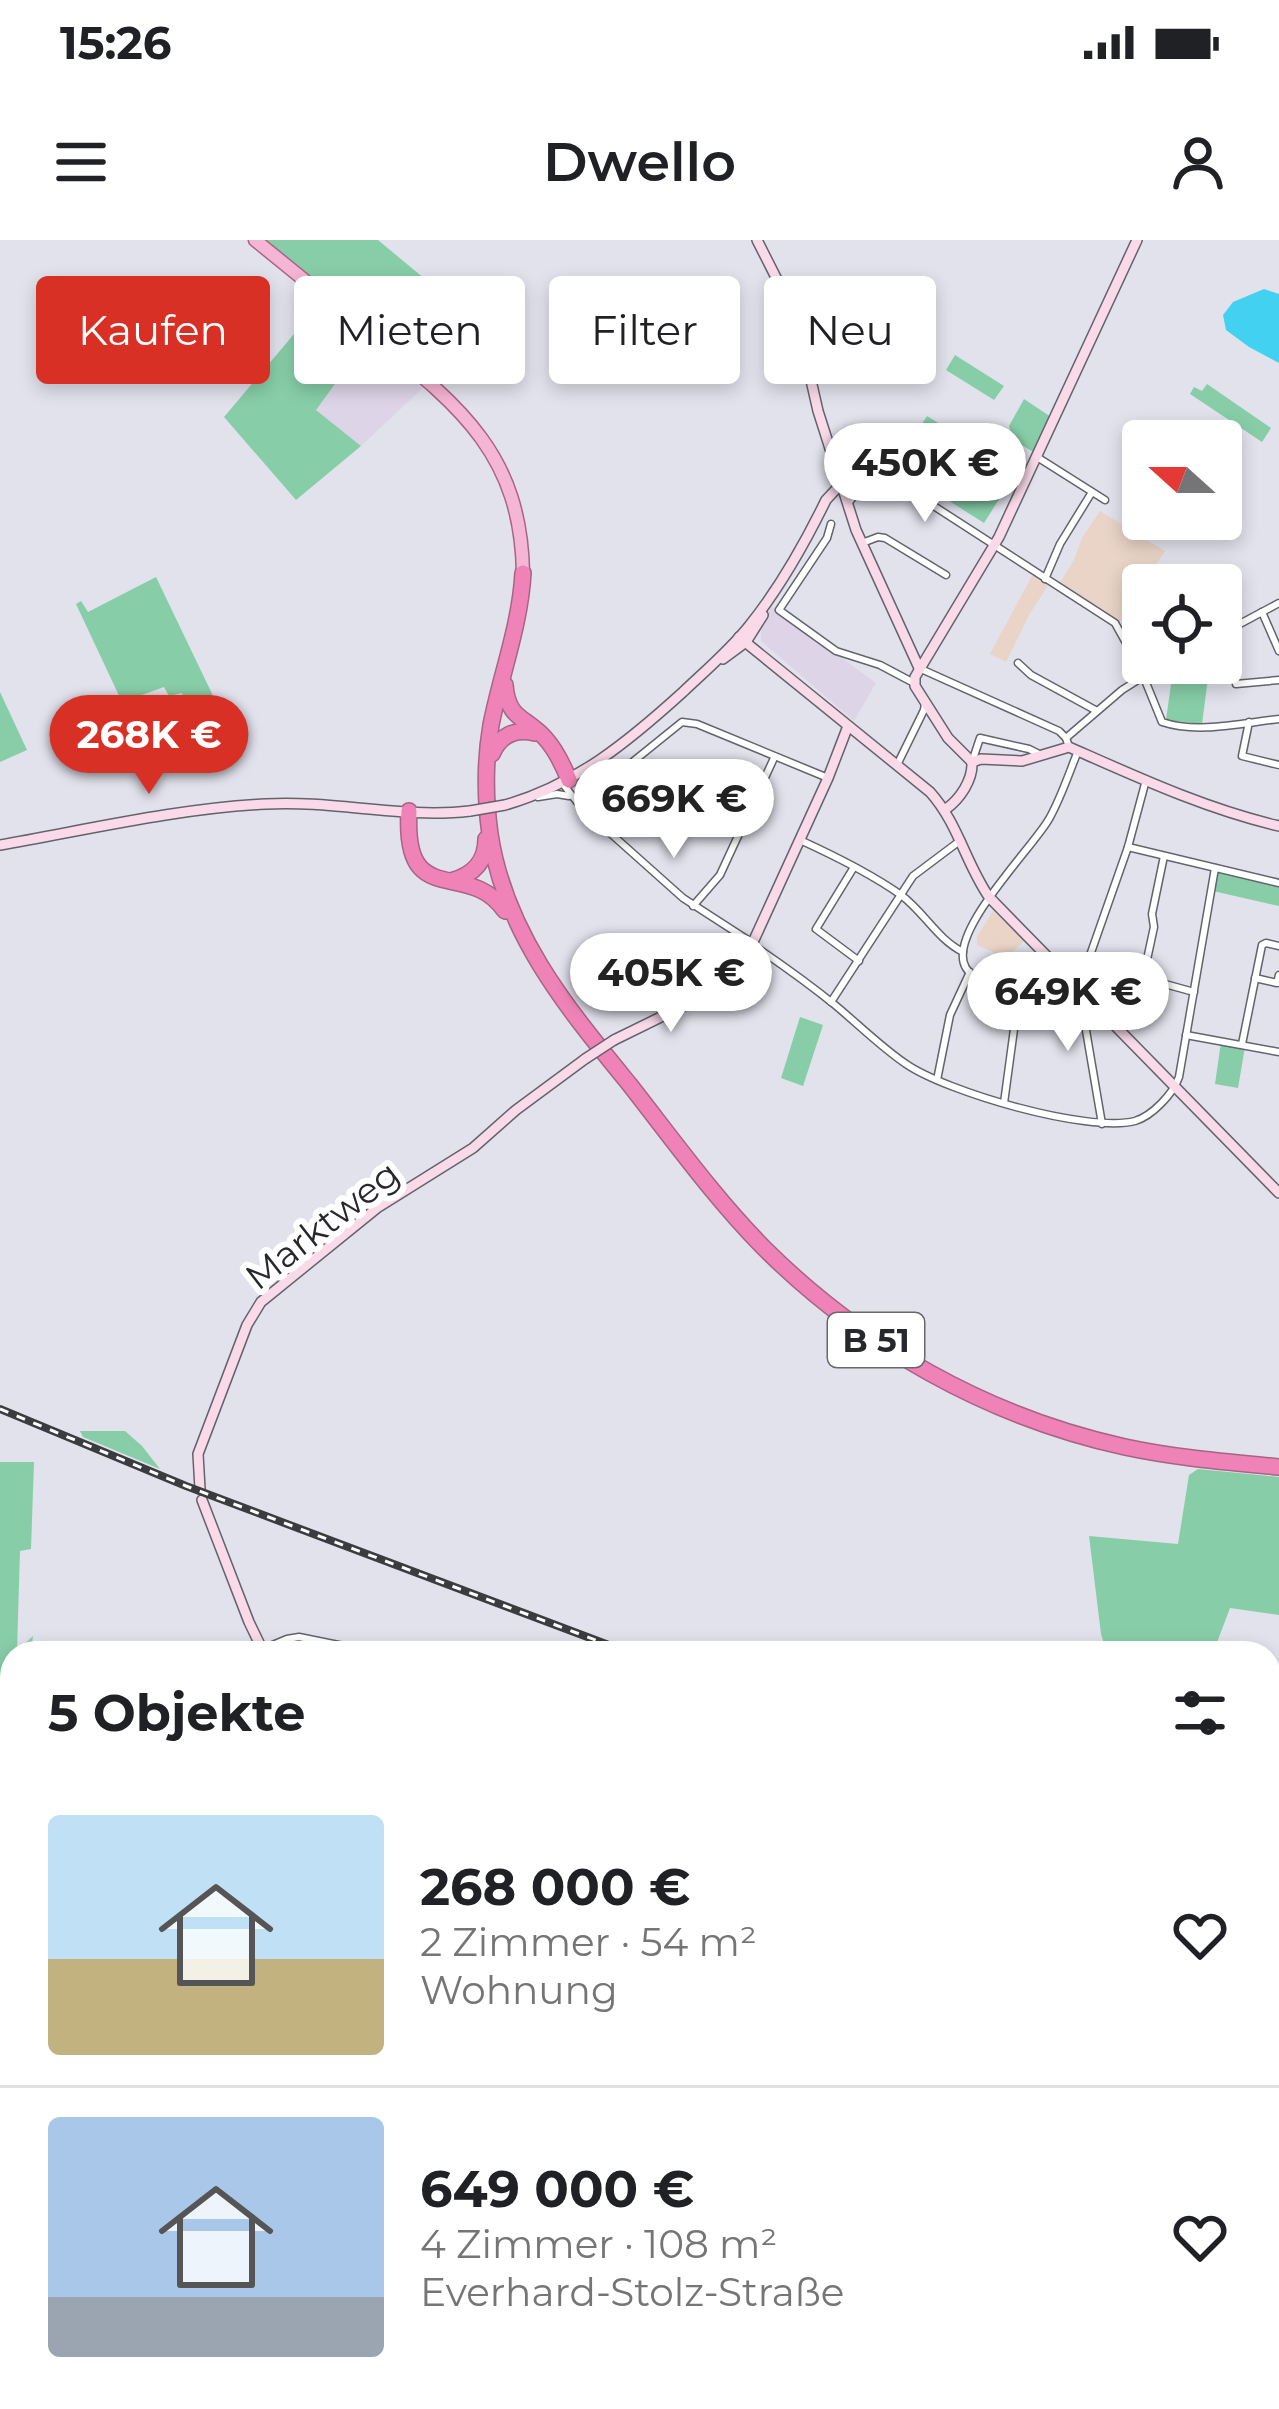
<!DOCTYPE html>
<html lang="de">
<head>
<meta charset="utf-8">
<style>
	body { margin:0; font-family:Montserrat,sans-serif; background:#f2f2f2; color:#202124; height:100vh; display:flex; flex-direction:column; font-size:45px; white-space:nowrap }
	* { box-sizing:border-box; margin:0 }
	p { font-size:39px; color:#757577 }
	.icon { flex:none; width:66px; height:66px; fill:none; stroke:currentColor; stroke-width:2; stroke-linecap:round; stroke-linejoin:round }
	.map { position:relative; flex:1; overflow:hidden }
	.sheet { position:absolute; left:0px; top:1401px; width:1281px; height:768px; display:flex; flex-direction:column; background:#fff; border-radius:36px 36px 0 0; box-shadow:0 6px 18px #0003 }
	.sheet>* { flex:none }
	.guide { position:absolute; left:36px; top:36px; width:1209px; height:108px; display:flex; gap:24px }
	.needle { width:78px; rotate:291deg }
	.fabs { position:absolute; left:1122px; top:180px; display:grid; gap:24px }
	.fabs a { display:grid; place-items:center; width:120px; height:120px; border-radius:12px; background:#fff; box-shadow:0 6px 18px #0003; font-size:60px }
	.price { position:absolute; translate:-50% -102px; padding:0 27px; border-radius:42px; background:#fff; color:#222; font-size:39px; line-height:78px; filter:drop-shadow(0 3px 6px #0008) }
	.price::after { content:''; position:absolute; left:50%; top:72px; width:36px; height:27px; margin-left:-18px; background:inherit; clip-path:polygon(0 0,100% 0,50% 100%) }
	.price.selected { background:#d93025; color:#fff }
	ul { padding:0; list-style:none }
	li { display:flex; align-items:center; gap:36px; height:300px; padding:0 48px }
	li+li { border-top:3px solid #e0e0e0 }
	li span { display:grid; place-items:center; flex:none; width:336px; height:240px; border-radius:12px; color:#555 }
	li>.icon { margin-inline-start:auto }
	span .icon { width:144px; height:144px; fill:#fffc; stroke-width:1 }
	li b { font-size:51px }
	h2 { display:flex; justify-content:space-between; align-items:center; height:144px; padding:0 48px; font-size:51px }
	.pill { padding:0 42px; border-radius:12px; background:#fff; box-shadow:0 6px 18px #0003; font-size:42px; line-height:108px }
	.pill.selected { background:#d93025; color:#fff }
	.status { display:flex; justify-content:space-between; align-items:center; height:84px; padding:0 60px; background:#fff; direction:ltr }
	.status svg { height:33px; fill:currentColor }
	header { display:flex; justify-content:space-between; align-items:center; height:156px; padding:0 48px; background:#fff; font-size:54px; font-weight:600 }
	.map>svg:first-child { display:block }
</style>
</head>
<body>
<div class="status"><b>15:26</b><svg viewBox="0 0 49 12"><path d="M0 12V9h3v3zM5 12V6h3v6zM10 12V3h3v9zM15 12V0h3v12zM26 1h20v11H26zM47 4h2v5h-2z"/></svg></div>
<header><svg class="icon" aria-label="menu" viewBox="0 0 24 24"><path d="M4 6h16M4 12h16M4 18h16"/></svg>Dwello<svg class="icon" aria-label="person" viewBox="0 0 24 24"><circle cx="12" cy="8" r="4"/><path d="M4 21q1-7 8-7t8 7"/></svg></header>
<div class="map">
<svg width="1279" height="2169" viewBox="0 0 1279 2169">
	<rect width="100%" height="100%" fill="#e1e2ec"/>
	<g fill="#ded4e8">
		<path d="M 367,100 L 427,144 L 361,206 L 316,170 Z"/>
		<path d="M 771,366 L 876,443 L 854,481 L 761,401 L 761,388 Z"/>
	</g>
	<g fill="#e9d4c7">
		<path d="M 1100,271 L 1165,311 L 1120,382 L 1059,344 L 1074,320 L 1082,298 Z"/>
		<path d="M 1033,334 L 1049,344 L 1029,375 L 1006,422 L 990,414 Z"/>
		<path d="M 993,671 L 1024,701 L 1006,718 L 977,705 L 977,697 Z"/>
	</g>
	<g fill="#87cea8">
		<path d="M 265,0 L 378,0 L 479,84 L 436,140 Z"/>
		<path d="M 321,62 L 367,100 L 316,170 L 361,206 L 296,260 L 224,177 Z"/>
		<path d="M 955,115 L 1004,146 L 994,160 L 946,130 Z"/>
		<path d="M 1207,144 L 1271,188 L 1262,202 L 1190,154 L 1194,147 L 1202,151 Z"/>
		<path d="M 1024,159 L 1051,177 L 1035,213 L 1013,200 L 1009,186 Z"/>
		<path d="M 927,176 L 969,202 L 931,260 L 890,234 Z"/>
		<path d="M 982,195 L 1023,221 L 984,283 L 943,257 Z"/>
		<path d="M 156,337 L 216,462 L 185,464 L 182,453 L 169,456 L 164,447 L 122,462 L 76,364 L 81,361 L 88,372 Z"/>
		<path d="M 1174,423 L 1210,423 L 1202,484 L 1166,480 Z"/>
		<path d="M 0,452 L 27,510 L 0,522 Z"/>
		<path d="M 684,528 L 698,533 L 715,556 L 698,578 L 692,578 L 671,557 L 674,538 Z"/>
		<path d="M 1218,632 L 1279,644 L 1279,666 L 1213,651 Z"/>
		<path d="M 800,777 L 823,785 L 803,846 L 781,838 Z"/>
		<path d="M 1221,802 L 1245,807 L 1238,848 L 1215,844 Z"/>
		<path d="M 80,1191 L 125,1191 L 142,1206 L 160,1229 L 83,1197 Z"/>
		<path d="M 0,1222 L 34,1222 L 31,1309 L 20,1311 L 17,1411 L 33,1396 L 31,1413 L 12,1413 L 12,1470 L 0,1456 Z"/>
		<path d="M 1198,1229 L 1279,1237 L 1279,1375 L 1230,1368 L 1213,1413 L 1107,1413 L 1101,1394 L 1089,1296 L 1178,1304 L 1189,1235 Z"/>
	</g>
	<path fill="#43d1f1" d="M 1264,49 L 1279,54 L 1279,123 L 1249,107 L 1226,90 L 1223,75 L 1233,62 Z"/>
	<g fill="none" stroke-linecap="round" stroke-linejoin="round">
		<g stroke="#63636c" stroke-width="9">
			<g id="street">
				<path d="M 1037,217 L 1105,260"/>
				<path d="M 847,265 L 875,228 L 1115,383 L 1140,428 L 1162,482 C 1198,494 1242,483 1279,479"/>
				<path d="M 831,284 L 827,298 L 779,370 L 836,411 L 880,425 L 914,443"/>
				<path d="M 862,303 L 878,297 L 885,298 L 946,335"/>
				<path d="M 1045,339 L 1060,304 L 1092,252"/>
				<path d="M 1262,372 L 1279,411"/>
				<path d="M 1221,394 L 1231,414 L 1236,444 L 1279,440"/>
				<path d="M 1221,394 L 1279,363"/>
				<path d="M 1018,423 L 1031,435 L 1097,471"/>
				<path d="M 921,429 L 1059,491 L 1066,498 L 1069,507"/>
				<path d="M 1249,482 L 1242,516 L 1279,525"/>
				<path d="M 1066,498 L 1122,450 L 1165,423"/>
				<path d="M 972,522 L 980,498 L 1029,509 L 1039,514"/>
				<path d="M 897,525 L 924,470 L 925,463"/>
				<path d="M 563,544 L 581,567 L 683,658 L 751,702"/>
				<path d="M 538,557 L 557,554 L 569,556"/>
				<path d="M 587,572 L 630,524 L 682,482 L 697,484 L 828,538"/>
				<path d="M 800,600 C 835,616 870,633 901,655 C 924,672 937,699 963,712"/>
				<path d="M 1128,607 L 1279,643"/>
				<path d="M 1164,616 L 1152,674 L 1154,687 L 1143,738 L 1194,752"/>
				<path d="M 854,627 L 816,689 L 859,721"/>
				<path d="M 693,666 L 720,635 L 774,518"/>
				<path d="M 753,705 C 781,724 809,744 835,765 C 859,785 881,807 906,824 C 947,852 1087,893 1135,881 C 1152,876 1173,854 1179,837 L 1215,628"/>
				<path d="M 1255,738 L 1277,743 L 1279,735"/>
				<path d="M 1077,746 L 1081,741 L 1128,607 L 1146,540"/>
				<path d="M 1084,754 L 1081,761 L 1102,884"/>
				<path d="M 831,762 L 913,636 L 961,600"/>
				<path d="M 1186,795 L 1279,812"/>
				<path d="M 1242,804 L 1262,705 L 1266,703 L 1279,706"/>
				<path d="M 937,840 L 950,775 L 970,732"/>
				<path d="M 1004,863 L 1017,767 C 1006,747 978,747 966,728 C 945,694 1032,609 1049,579 C 1061,558 1069,533 1078,511"/>
				<path d="M 263,1409 L 287,1399 L 299,1397 L 378,1413"/>
				<path d="M 728,2157 L 777,2169"/>
				<path d="M 1067,2157 L 1068,2169"/>
				<path d="M 568,2169 L 569,2157"/>
				<path d="M 719,2169 L 720,2157"/>
			</g>
		</g>
		<g stroke="#63636c" stroke-width="12">
			<g id="secondary">
				<path d="M 757,0 L 797,79 L 818,171 L 856,290 L 919,428"/>
				<path d="M 739,397 L 930,552 C 958,583 966,624 989,657 L 1279,953"/>
				<path d="M 723,419 L 746,402 L 763,375"/>
				<path d="M 972,522 L 948,498 L 915,446 L 915,437 L 999,297 L 1137,0"/>
				<path d="M 972,522 L 981,519 L 1022,521 L 1069,507 C 1137,537 1206,569 1279,586"/>
				<path d="M 505,565 C 576,545 629,501 683,452 C 705,431 730,410 749,386 C 779,349 805,303 826,260 L 840,245"/>
				<path d="M 946,569 C 960,559 973,540 972,522"/>
				<path d="M 0,605 C 86,590 180,568 266,564 C 334,560 403,579 470,571"/>
				<path d="M 614,800 L 722,747 L 738,735 L 828,538 L 848,486"/>
				<path d="M 200,1249 L 198,1214 L 247,1085 L 261,1062 L 377,968 L 473,908 L 516,870 L 585,819"/>
				<path d="M 202,1260 L 249,1382 L 264,1413"/>
				<path d="M 0,1869 L 12,1870"/>
				<path d="M 1269,2011 L 1279,2013"/>
				<path d="M 452,2157 L 454,2169"/>
			</g>
		</g>
		<g stroke="#a96386" stroke-width="15">
			<path id="primary" d="M 255,0 C 296,33 337,67 378,100 C 462,168 521,216 523,333"/>
		</g>
		<g stroke="#a96386" stroke-width="18">
			<g id="highway">
				<path d="M 523,333 C 520,386 501,434 491,485 C 485,520 485,558 490,594 C 505,694 568,769 630,845 C 673,900 714,957 763,1007 C 862,1106 988,1177 1125,1207 C 1176,1218 1228,1222 1279,1227"/>
				<path d="M 505,445 C 508,480 525,476 545,498 C 556,510 563,525 569,540"/>
				<path d="M 492,514 C 500,495 515,488 535,493"/>
				<path d="M 409,571 C 403,673 468,617 505,671"/>
				<path d="M 451,641 C 473,635 486,622 486,599"/>
			</g>
		</g>
		<use href="#street" stroke="#fff" stroke-width="6"/>
		<use href="#secondary" stroke="#fadae9" stroke-width="9"/>
		<use href="#primary" stroke="#f5b5d4" stroke-width="12"/>
		<use href="#highway" stroke="#ef83b7" stroke-width="15"/>
		<g stroke="#3b3c40" stroke-width="3">
			<path d="M 0,1815 L 12,1814"/>
			<path d="M 1269,2001 L 1279,2003"/>
		</g>
		<g stroke="#3b3c40" stroke-width="8">
			<g id="rail">
				<path d="M 0,1169 L 186,1246 L 630,1413"/>
				<path d="M 0,1462 L 12,1476"/>
				<path d="M 1269,1652 L 1279,1656"/>
				<path d="M 0,1831 L 12,1830"/>
				<path d="M 1269,1980 L 1279,1981"/>
				<path d="M 1057,2157 L 1085,2169"/>
			</g>
		</g>
		<use href="#rail" stroke="#fff" stroke-width="3" stroke-dasharray="9" stroke-linecap="butt"/>
		<g stroke="#63636c" stroke-width="12" stroke-linecap="butt">
			<g id="secondary-bridge">
				<path d="M 470,571 L 505,565"/>
				<path d="M 585,819 L 614,800"/>
			</g>
		</g>
		<use href="#secondary-bridge" stroke="#fadae9" stroke-width="9"/>
	</g>
	<g text-anchor="middle" stroke-width="12" stroke-linejoin="round" paint-order="stroke">
		<rect fill="#fff" stroke="#68686b" stroke-width="3" x="828" y="1073" width="96" height="54" rx="9"/>
		<g font-size="33" font-weight="bold" fill="#27282b">
			<text x="876" y="1112">B 51</text>
		</g>
		<g font-size="36" fill="#27282b" stroke="#fff">
			<text transform="translate(322 985) rotate(-38)" y="13">Marktweg</text>
		</g>
	</g>
</svg>
<div class="fabs">
<a><svg class="needle" viewBox="-14 -14 28 28"><path d="M0-13l5 13h-10z" fill="#e53935"/><path d="M0 13l5-13h-10z" fill="#757577"/></svg></a>
<a><svg class="icon" aria-label="locate" viewBox="0 0 24 24"><circle cx="12" cy="12" r="6"/><path d="M12 2v4M12 18v4M2 12h4M18 12h4"/></svg></a>
</div>
<b class="price" style="left:925px;top:285px">450K €</b>
<b class="price selected" style="left:149px;top:557px">268K €</b>
<b class="price" style="left:674px;top:621px">669K €</b>
<b class="price" style="left:671px;top:795px">405K €</b>
<b class="price" style="left:1068px;top:814px">649K €</b>
<div class="guide">
<a class="pill selected">Kaufen</a>
<a class="pill">Mieten</a>
<a class="pill">Filter</a>
<a class="pill">Neu</a>
</div>
<section class="sheet">
<h2>5 Objekte<svg class="icon" aria-label="filters" viewBox="0 0 24 24"><path d="M4 7h16M4 17h16"/><circle cx="9" cy="7" r="2"/><circle cx="15" cy="17" r="2"/></svg></h2>
<ul>
<li><span style="background:linear-gradient(#bfe0f5 60%,#c2b280 0)"><svg class="icon" aria-label="home" viewBox="0 0 24 24"><path d="M3 11l9-7 9 7M6 9v11h12V9"/></svg></span><div><b>268 000 €</b><p>2 Zimmer · 54 m²</p><p>Wohnung</p></div><svg class="icon" aria-label="heart" viewBox="0 0 24 24"><path d="M12 20l-8-8c-3-5 5-10 8-4 3-6 11-1 8 4z"/></svg></li>
<li><span style="background:linear-gradient(#a9c7e8 75%,#9aa5b1 0)"><svg class="icon" aria-label="home" viewBox="0 0 24 24"><path d="M3 11l9-7 9 7M6 9v11h12V9"/></svg></span><div><b>649 000 €</b><p>4 Zimmer · 108 m²</p><p>Everhard-Stolz-Straße</p></div><svg class="icon" aria-label="heart" viewBox="0 0 24 24"><path d="M12 20l-8-8c-3-5 5-10 8-4 3-6 11-1 8 4z"/></svg></li>
</ul>
</section>
</div>
</body>
</html>
